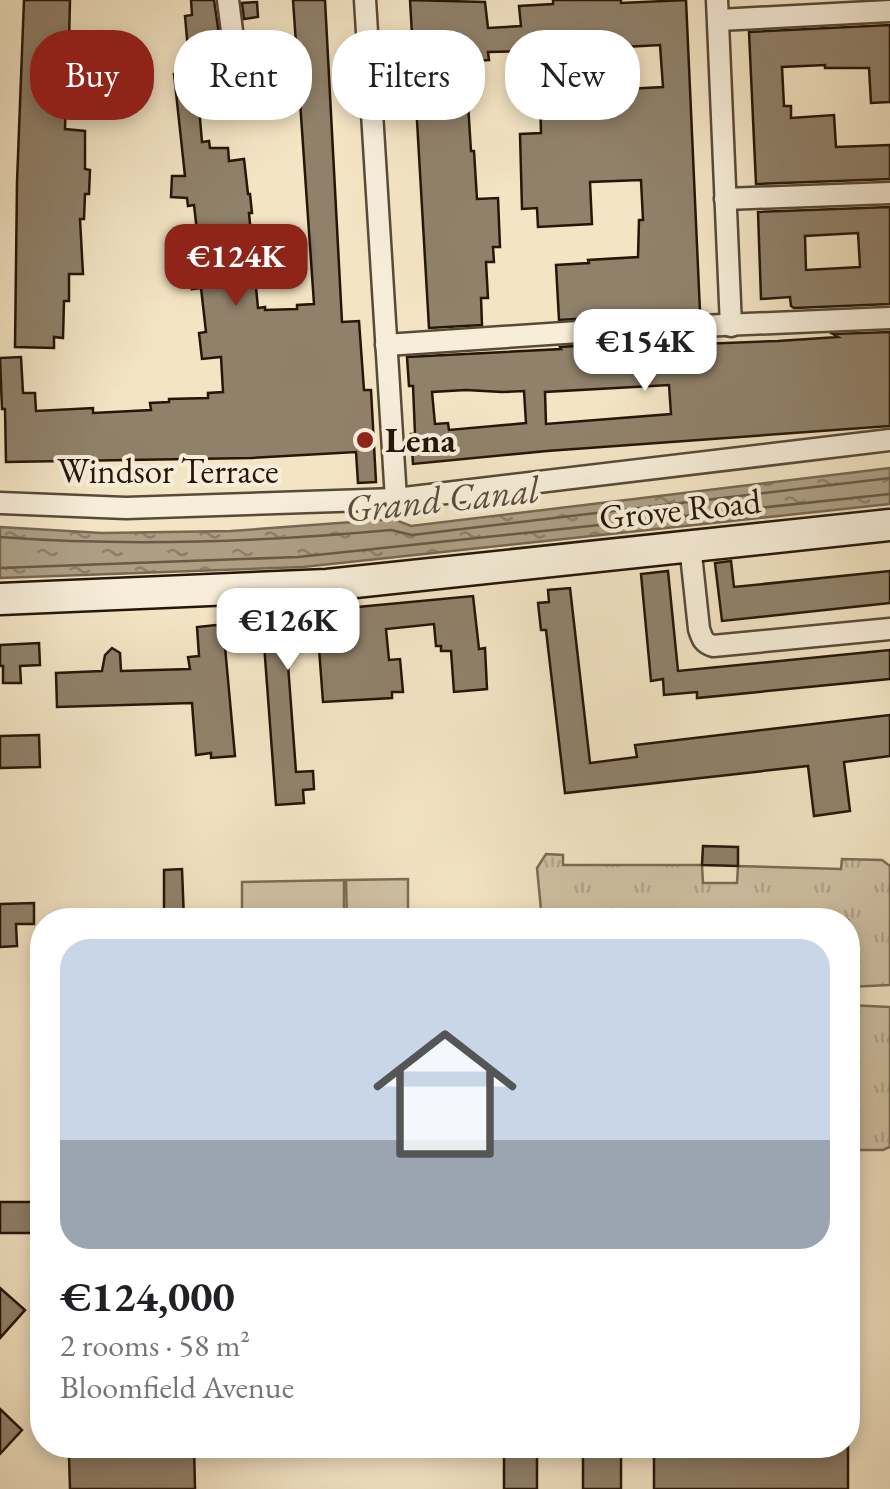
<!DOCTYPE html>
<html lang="en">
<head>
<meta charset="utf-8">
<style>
	body { margin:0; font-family:"EB Garamond",serif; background:#f6f6f6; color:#202124; height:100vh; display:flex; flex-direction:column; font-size:38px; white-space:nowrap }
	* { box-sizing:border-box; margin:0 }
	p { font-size:32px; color:#757577 }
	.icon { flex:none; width:55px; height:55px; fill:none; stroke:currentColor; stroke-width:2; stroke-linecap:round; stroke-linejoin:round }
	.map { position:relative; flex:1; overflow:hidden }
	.sheet { position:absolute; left:30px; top:908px; width:830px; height:550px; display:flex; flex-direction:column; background:#fff; border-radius:40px; box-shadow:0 5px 15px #0003 }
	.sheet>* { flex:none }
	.guide { position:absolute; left:30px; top:30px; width:830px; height:90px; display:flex; gap:20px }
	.price { position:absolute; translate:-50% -85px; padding:0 22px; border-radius:20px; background:#fff; color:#222; font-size:32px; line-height:65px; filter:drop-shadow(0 2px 5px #0008) }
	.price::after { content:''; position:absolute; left:50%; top:60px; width:30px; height:22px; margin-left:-15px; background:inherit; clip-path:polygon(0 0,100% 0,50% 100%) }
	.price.selected { background:#8f2418; color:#fff }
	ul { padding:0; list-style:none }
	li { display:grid; align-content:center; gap:20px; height:530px; padding:0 30px }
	li span { display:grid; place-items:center; height:310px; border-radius:30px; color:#555 }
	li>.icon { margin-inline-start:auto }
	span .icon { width:180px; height:180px; fill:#fffc; stroke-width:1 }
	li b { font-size:42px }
	.tag { padding:0 35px; border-radius:40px; background:#fff; box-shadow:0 5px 15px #0003; font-size:35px; line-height:90px }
	.tag.selected { background:#8f2418; color:#fff }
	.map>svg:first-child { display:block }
</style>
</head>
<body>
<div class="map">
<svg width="890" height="1489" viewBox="0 0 890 1489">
	<defs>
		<pattern id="grass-tufts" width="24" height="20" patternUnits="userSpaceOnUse" patternTransform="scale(2.5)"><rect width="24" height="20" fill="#d0c1a4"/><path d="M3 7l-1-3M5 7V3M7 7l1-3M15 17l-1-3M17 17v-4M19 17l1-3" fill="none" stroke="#b2a58c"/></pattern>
		<pattern id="water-ripples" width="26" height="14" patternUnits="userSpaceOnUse" patternTransform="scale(2.5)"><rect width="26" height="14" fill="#ad9e84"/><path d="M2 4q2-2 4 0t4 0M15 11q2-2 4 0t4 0" fill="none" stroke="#8d806a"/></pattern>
	</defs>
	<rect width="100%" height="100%" fill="#f3e4c4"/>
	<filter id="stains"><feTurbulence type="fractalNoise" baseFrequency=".002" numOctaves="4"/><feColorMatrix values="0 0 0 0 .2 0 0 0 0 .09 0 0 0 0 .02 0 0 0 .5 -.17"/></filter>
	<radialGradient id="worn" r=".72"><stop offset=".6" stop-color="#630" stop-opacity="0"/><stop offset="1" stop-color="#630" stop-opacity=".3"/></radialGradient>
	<g fill="url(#grass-tufts)" stroke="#7a6c56" stroke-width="2.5">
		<path d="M 546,854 L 563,855 L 563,865 L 702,865 L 703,883 L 737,883 L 738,866 L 841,869 L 842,859 L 882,860 L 890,866 L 890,985 L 848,987 L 848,920 L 542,920 L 537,868 Z"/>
		<path d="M 848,1005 L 890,1007 L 890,1147 L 883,1150 L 848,1150 L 848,1120 L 857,1119 L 855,1022 L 848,1018 Z"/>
	</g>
	<g fill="#d0c1a4" stroke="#7a6c56" stroke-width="2.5">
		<path d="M 408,879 L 408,920 L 347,920 L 346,880 Z"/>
		<path d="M 344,880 L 344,920 L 242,920 L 242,882 Z"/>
	</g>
	<path fill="url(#water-ripples)" stroke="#776852" stroke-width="2.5" d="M 890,468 L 890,504 L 303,567 L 0,578 L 0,527 L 102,533 L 231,531 L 393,519 L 411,526 Z"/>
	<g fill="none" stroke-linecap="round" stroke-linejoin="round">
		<g stroke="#695a46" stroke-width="2.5">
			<path d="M 0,537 C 131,547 261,542 391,530 L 412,535 L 890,478"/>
			<path d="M 0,568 L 298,557 L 890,494"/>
		</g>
	</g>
	<g fill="#90816a" stroke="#251608" stroke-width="2.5" fill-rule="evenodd">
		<path d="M 24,0 L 70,0 L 69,42 L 78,42 L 78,93 L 66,92 L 65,129 L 85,131 L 85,169 L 90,170 L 89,194 L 85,194 L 84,219 L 80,219 L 83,274 L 69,274 L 69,301 L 64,301 L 63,338 L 54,337 L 54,348 L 15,347 L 17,182 Z"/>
		<path d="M 191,0 L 214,0 L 226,83 L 205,85 L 206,94 L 198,95 L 202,142 L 209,141 L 210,148 L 228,148 L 229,161 L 244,159 L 248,194 L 250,194 L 252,213 L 249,213 L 258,308 L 265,307 L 265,310 L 297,309 L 297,305 L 314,304 L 293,0 L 325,0 L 342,322 L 359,321 L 364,390 L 371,390 L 376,482 L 358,483 L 356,452 L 251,458 L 6,462 L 5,409 L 2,409 L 0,358 L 21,357 L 23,393 L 35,393 L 36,411 L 93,408 L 93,413 L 151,410 L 150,403 L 169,402 L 169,399 L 208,398 L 208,393 L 223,392 L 221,357 L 202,359 L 199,333 L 206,332 L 201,288 L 192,289 L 187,242 L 198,240 L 194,205 L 188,206 L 187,198 L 171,197 L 172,176 L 185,176 L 174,74 L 190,72 L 185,16 L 192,15 Z"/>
		<path d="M 410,0 L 485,2 L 488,28 L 521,26 L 519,6 L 553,4 L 553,0 L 621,0 L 621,3 L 686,0 L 700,312 L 559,320 L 556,265 L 589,263 L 588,260 L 638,257 L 639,220 L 643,220 L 641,180 L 590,182 L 592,224 L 538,227 L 537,208 L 522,209 L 520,134 L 541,133 L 540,95 L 533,96 L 532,74 L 526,74 L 525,51 L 488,52 L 489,60 L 465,61 L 465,67 L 446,68 L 449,105 L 468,104 L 471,151 L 474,151 L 477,199 L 498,198 L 500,247 L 493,247 L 494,262 L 486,262 L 488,298 L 481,298 L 482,325 L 429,328 ZM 660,45 L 663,87 L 626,89 L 624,47 Z"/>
		<path d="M 257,2 L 258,17 L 244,19 L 242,3 Z"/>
		<path d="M 890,25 L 890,102 L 871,103 L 869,68 L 825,68 L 825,65 L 782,67 L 784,106 L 791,106 L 791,118 L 834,115 L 836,147 L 890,145 L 890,179 L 756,184 L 749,32 Z"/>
		<path d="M 890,207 L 890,304 L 794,308 L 791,306 L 790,297 L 761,299 L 758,212 ZM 858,233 L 860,267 L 806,270 L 805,236 Z"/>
		<path d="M 890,332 L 890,426 L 547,451 L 413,464 L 411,434 L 415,434 L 413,386 L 409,386 L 407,357 L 561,349 L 560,347 L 609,344 L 701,340 L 701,344 L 778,341 L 838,337 L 833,334 ZM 669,385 L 671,414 L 546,424 L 545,392 ZM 466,390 L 502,392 L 524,391 L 526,423 L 449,430 L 448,423 L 435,424 L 432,392 Z"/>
		<path d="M 731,561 L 734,587 L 890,571 L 890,603 L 722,621 L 715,563 Z"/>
		<path d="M 668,571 L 678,671 L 890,650 L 890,679 L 697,698 L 697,692 L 664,695 L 663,679 L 651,681 L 641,574 Z"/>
		<path d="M 570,588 L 590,763 L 637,757 L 635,745 L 890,715 L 890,756 L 844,762 L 850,811 L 814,816 L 808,766 L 565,793 L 546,630 L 541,630 L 538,603 L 549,602 L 548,590 Z"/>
		<path d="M 473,596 L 479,649 L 485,648 L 487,689 L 454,692 L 451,651 L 441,651 L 441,646 L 436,646 L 434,624 L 386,629 L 389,660 L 400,659 L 403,692 L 392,692 L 392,698 L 323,702 L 318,635 L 286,638 L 296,772 L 313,771 L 314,789 L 303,790 L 304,803 L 276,805 L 264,644 L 225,647 L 235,756 L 211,758 L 211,753 L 196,755 L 192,703 L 57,707 L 56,673 L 102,671 L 105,655 L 112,648 L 120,653 L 121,671 L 190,669 L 188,657 L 199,656 L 197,627 L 263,620 L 263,616 Z"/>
		<path d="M 39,643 L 40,665 L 20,666 L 21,683 L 3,683 L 3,666 L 0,666 L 0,645 Z"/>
		<path d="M 39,735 L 40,767 L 0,768 L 0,736 Z"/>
		<path d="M 703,846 L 738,847 L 738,866 L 702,865 Z"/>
		<path d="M 182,869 L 184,920 L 164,920 L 164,870 Z"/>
		<path d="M 34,903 L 34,924 L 16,924 L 17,946 L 0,947 L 0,904 Z"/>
		<path d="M 0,1202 L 34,1202 L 33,1233 L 0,1233 Z"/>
		<path d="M 0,1288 L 25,1310 L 0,1338 Z"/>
		<path d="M 0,1409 L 22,1430 L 0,1454 Z"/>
		<path d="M 161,1445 L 194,1445 L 195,1489 L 70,1489 L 69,1455 L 161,1454 Z"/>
		<rect x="504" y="1445" width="33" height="44"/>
		<rect x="583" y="1445" width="38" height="44"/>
		<rect x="654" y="1445" width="194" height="44"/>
	</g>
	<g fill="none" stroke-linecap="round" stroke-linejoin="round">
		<g stroke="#584a37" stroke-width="25">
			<g id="minor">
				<path d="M 228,0 L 236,62"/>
				<path d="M 365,0 L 396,499"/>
				<path d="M 717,0 L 731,326"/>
				<path d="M 719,20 L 890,11"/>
				<path d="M 725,199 L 890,193"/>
				<path d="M 386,345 L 608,330 L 890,318"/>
				<path d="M 0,503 L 126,508 L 396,499 L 890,440"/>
				<path d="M 690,545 L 699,629 C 702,638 703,643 713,646 L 890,629"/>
			</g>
		</g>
		<g stroke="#251608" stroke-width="35">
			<path id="secondary" d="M 0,599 L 327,585 L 890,525"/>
		</g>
		<use href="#minor" stroke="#f7edd9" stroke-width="20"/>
		<use href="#secondary" stroke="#f7edd9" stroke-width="30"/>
	</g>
	<circle fill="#8f2418" stroke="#f7edd9" stroke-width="4" cx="365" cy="440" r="10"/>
	<g text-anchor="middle" stroke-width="8" stroke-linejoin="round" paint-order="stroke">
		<g font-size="35" font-weight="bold" fill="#251608" stroke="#f7edd9" text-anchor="start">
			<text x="385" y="452">Lena</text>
		</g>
		<g font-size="35" fill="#251608" stroke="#f7edd9">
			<text x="168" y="483">Windsor Terrace</text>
			<text transform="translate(680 509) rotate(-6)" y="12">Grove Road</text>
		</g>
		<g font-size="38" font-style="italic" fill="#5b4c3a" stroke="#f7edd9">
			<text transform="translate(442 499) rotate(-6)" y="13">Grand Canal</text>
		</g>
	</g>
	<rect width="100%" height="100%" filter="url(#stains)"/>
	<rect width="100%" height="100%" fill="url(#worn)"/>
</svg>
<b class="price selected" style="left:236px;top:309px">€124K</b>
<b class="price" style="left:645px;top:394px">€154K</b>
<b class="price" style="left:288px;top:673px">€126K</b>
<div class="guide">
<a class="tag selected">Buy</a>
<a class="tag">Rent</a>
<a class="tag">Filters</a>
<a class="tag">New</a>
</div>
<section class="sheet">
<ul>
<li><span style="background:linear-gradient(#c9d6e8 65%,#9aa5b1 0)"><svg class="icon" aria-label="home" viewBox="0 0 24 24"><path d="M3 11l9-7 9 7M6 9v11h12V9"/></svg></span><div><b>€124,000</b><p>2 rooms · 58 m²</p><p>Bloomfield Avenue</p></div></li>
</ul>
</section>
</div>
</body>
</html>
